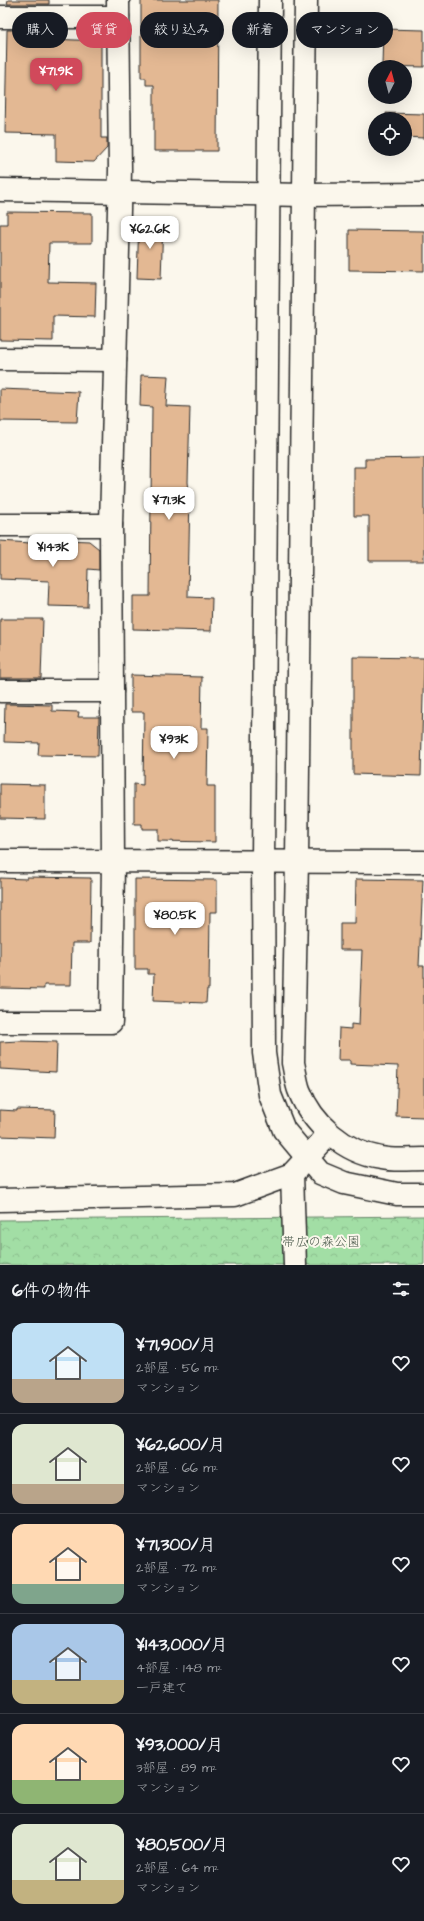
<!DOCTYPE html>
<html lang="ja">
<head>
<meta charset="utf-8">
<style>
	body { margin:0; font-family:"Architects Daughter","Klee One",sans-serif; background:#20242c; color:#f1f3f6; height:100vh; display:flex; flex-direction:column; font-size:15px; white-space:nowrap }
	* { box-sizing:border-box; margin:0 }
	p { font-size:13px; color:#9ea1a6 }
	.icon { flex:none; width:22px; height:22px; fill:none; stroke:currentColor; stroke-width:2; stroke-linecap:round; stroke-linejoin:round }
	.map { position:relative; height:1265px; overflow:hidden }
	.details { display:flex; flex-direction:column; background:#171b24; flex:1 }
	.details>* { flex:none }
	.banner { position:absolute; left:12px; top:12px; width:400px; height:36px; display:flex; gap:8px }
	.needle { width:26px; rotate:6deg }
	.controls { position:absolute; left:368px; top:60px; display:grid; gap:8px }
	.controls a { display:grid; place-items:center; width:44px; height:44px; border-radius:50%; background:#171b24; box-shadow:0 4px 16px #0002; font-size:20px }
	.price { position:absolute; translate:-50% -34px; padding:0 9px; border-radius:8px; background:#fff; color:#222; font-size:13px; line-height:26px; filter:drop-shadow(0 1px 2px #0008) }
	.price::after { content:''; position:absolute; left:50%; top:24px; width:12px; height:9px; margin-left:-6px; background:inherit; clip-path:polygon(0 0,100% 0,50% 100%) }
	.price.current { background:#d1495b; color:#fff }
	ul { padding:0; list-style:none }
	li { display:flex; align-items:center; gap:12px; height:100px; padding:0 12px }
	li+li { border-top:1px solid #363941 }
	li span { display:grid; place-items:center; flex:none; width:112px; height:80px; border-radius:12px; color:#555 }
	li>.icon { margin-inline-start:auto }
	span .icon { width:48px; height:48px; fill:#fffc; stroke-width:1 }
	li b { font-size:17px }
	h2 { display:flex; justify-content:space-between; align-items:center; height:48px; padding:0 12px; font-size:17px }
	.chip { padding:0 14px; border-radius:18px; background:#171b24; box-shadow:0 4px 16px #0002; font-size:14px; line-height:36px }
	.chip.current { background:#d1495b; color:#fff }
	.map>svg:first-child { display:block }
</style>
</head>
<body>
<div class="map">
<svg width="424" height="1265" viewBox="0 0 424 1265">
	<defs>
		<pattern id="forest-crowns" width="20" height="18" patternUnits="userSpaceOnUse"><rect width="20" height="18" fill="#a2dea5"/><path d="M2 6a3 3 0 1 1 6 0M12 15a3 3 0 1 1 6 0" fill="none" stroke="#8cbf8e"/></pattern>
	</defs>
	<rect width="100%" height="100%" fill="#fbf7ec"/>
	<filter id="ink" filterUnits="userSpaceOnUse"><feTurbulence type="fractalNoise" baseFrequency=".025" numOctaves="2"/><feDisplacementMap in="SourceGraphic" scale="8" xChannelSelector="R" yChannelSelector="G"/><feConvolveMatrix kernelMatrix="1 2 1 2 8 2 1 2 1" color-interpolation-filters="sRGB"/></filter>
	<g filter="url(#ink)">
		<path fill="url(#forest-crowns)" stroke="#668468" d="M 424,1216 L 424,1265 L 0,1265 L 0,1220 Z"/>
		<g fill="#e3b893" stroke="#2b2b2b">
			<path d="M 8,0 L 49,0 L 49,4 L 7,4 Z"/>
			<path d="M 141,0 L 218,0 L 217,151 L 154,151 L 154,85 L 146,85 L 146,78 L 141,78 Z"/>
			<path d="M 383,29 L 424,30 L 424,67 L 382,66 Z"/>
			<path d="M 7,30 L 49,30 L 48,39 L 101,41 L 101,138 L 107,138 L 107,148 L 94,162 L 56,161 L 56,134 L 5,133 Z"/>
			<path d="M 386,113 L 424,114 L 424,138 L 405,137 L 405,119 L 386,119 Z"/>
			<path d="M 7,212 L 92,213 L 92,243 L 49,243 L 48,282 L 96,283 L 95,317 L 53,316 L 53,341 L 0,340 L 0,224 L 7,224 Z"/>
			<path d="M 139,220 L 163,221 L 161,279 L 137,278 Z"/>
			<path d="M 349,230 L 424,231 L 424,271 L 349,270 Z"/>
			<path d="M 141,375 L 168,376 L 166,406 L 190,407 L 188,482 L 189,491 L 190,491 L 188,597 L 212,598 L 211,631 L 133,629 L 133,596 L 150,596 L 152,407 L 140,406 Z"/>
			<path d="M 0,389 L 79,392 L 77,422 L 0,421 Z"/>
			<path d="M 424,458 L 424,561 L 369,561 L 369,516 L 354,516 L 354,467 L 365,467 L 365,459 Z"/>
			<path d="M 45,539 L 89,541 L 99,549 L 99,570 L 88,569 L 87,607 L 48,606 L 49,581 L 0,579 L 0,541 L 45,544 Z"/>
			<path d="M 0,619 L 43,619 L 41,678 L 0,678 Z"/>
			<path d="M 353,657 L 424,658 L 421,776 L 353,774 Z"/>
			<path d="M 131,675 L 202,677 L 201,728 L 208,728 L 207,786 L 215,786 L 215,842 L 158,841 L 158,829 L 142,829 L 142,824 L 134,824 L 134,784 L 143,785 L 144,712 L 131,712 Z"/>
			<path d="M 5,704 L 52,705 L 52,711 L 79,712 L 78,717 L 99,717 L 98,756 L 38,755 L 39,743 L 4,742 Z"/>
			<path d="M 0,784 L 45,785 L 45,819 L 0,818 Z"/>
			<path d="M 27,877 L 91,878 L 90,943 L 72,943 L 71,985 L 44,985 L 44,989 L 0,988 L 0,878 L 27,879 Z"/>
			<path d="M 135,879 L 217,880 L 217,912 L 210,912 L 209,989 L 207,989 L 206,1003 L 153,1001 L 154,974 L 148,974 L 148,969 L 135,969 Z"/>
			<path d="M 356,879 L 423,880 L 419,966 L 424,966 L 424,1117 L 396,1116 L 398,1066 L 350,1064 L 350,1060 L 338,1060 L 339,1028 L 351,1029 L 351,1024 L 359,1025 L 362,950 L 340,950 L 340,923 L 355,923 Z"/>
			<path d="M 19,1041 L 57,1042 L 56,1072 L 0,1069 L 0,1042 Z"/>
			<path d="M 17,1109 L 55,1110 L 54,1138 L 0,1136 L 0,1110 L 17,1111 Z"/>
		</g>
		<g fill="none" stroke-linecap="round" stroke-linejoin="round">
			<g stroke="#2b2b2b" stroke-width="25">
				<g id="street">
					<path d="M 0,17 L 118,17"/>
					<path d="M 0,190 L 305,195 L 424,194"/>
					<path d="M 0,359 L 115,360"/>
					<path d="M 0,525 L 111,525"/>
					<path d="M 0,691 L 112,691"/>
					<path d="M 0,861 L 424,862"/>
					<path d="M 0,1022 L 111,1022 L 113,862 L 111,525 L 120,170 L 118,0"/>
					<path d="M 292,1174 L 295,1265"/>
				</g>
			</g>
			<g stroke="#2b2b2b" stroke-width="25">
				<g id="secondary">
					<path d="M 270,0 L 263,860 L 264,1053 L 270,1095 L 284,1130 L 320,1173 L 344,1183 L 397,1194 L 424,1194"/>
					<path d="M 306,0 L 297,861 L 293,1063 C 295,1071 296,1082 299,1090 C 312,1124 344,1152 381,1158 C 394,1161 410,1159 424,1159"/>
					<path d="M 0,1200 L 235,1195 L 292,1174 L 329,1134"/>
				</g>
			</g>
			<use href="#street" stroke="#fbf7ec" stroke-width="22"/>
			<use href="#secondary" stroke="#fbf7ec" stroke-width="22"/>
		</g>
	</g>
	<g text-anchor="middle" stroke-width="4" stroke-linejoin="round" paint-order="stroke">
		<g font-size="13" fill="#49584a" stroke="#fbf7ec">
			<text x="321" y="1246">帯広の森公園</text>
		</g>
	</g>
</svg>
<div class="controls">
<a><svg class="needle" viewBox="-14 -14 28 28"><path d="M0-13l5 13h-10z" fill="#e53935"/><path d="M0 13l5-13h-10z" fill="#9ea1a6"/></svg></a>
<a><svg class="icon" aria-label="locate" viewBox="0 0 24 24"><circle cx="12" cy="12" r="6"/><path d="M12 2v4M12 18v4M2 12h4M18 12h4"/></svg></a>
</div>
<b class="price current" style="left:56px;top:92px">¥71.9K</b>
<b class="price" style="left:150px;top:250px">¥62.6K</b>
<b class="price" style="left:169px;top:521px">¥71.3K</b>
<b class="price" style="left:53px;top:568px">¥143K</b>
<b class="price" style="left:174px;top:760px">¥93K</b>
<b class="price" style="left:175px;top:936px">¥80.5K</b>
<div class="banner">
<a class="chip">購入</a>
<a class="chip current">賃貸</a>
<a class="chip">絞り込み</a>
<a class="chip">新着</a>
<a class="chip">マンション</a>
</div>
</div>
<section class="details">
<h2>6件の物件<svg class="icon" aria-label="filters" viewBox="0 0 24 24"><path d="M4 7h16M4 17h16"/><circle cx="9" cy="7" r="2"/><circle cx="15" cy="17" r="2"/></svg></h2>
<ul>
<li><span style="background:linear-gradient(#bfe0f5 70%,#b9a48a 0)"><svg class="icon" aria-label="home" viewBox="0 0 24 24"><path d="M3 11l9-7 9 7M6 9v11h12V9"/></svg></span><div><b>¥71,900/月</b><p>2部屋 · 56 m²</p><p>マンション</p></div><svg class="icon" aria-label="heart" viewBox="0 0 24 24"><path d="M12 20l-8-8c-3-5 5-10 8-4 3-6 11-1 8 4z"/></svg></li>
<li><span style="background:linear-gradient(#dfe7d0 75%,#b9a48a 0)"><svg class="icon" aria-label="home" viewBox="0 0 24 24"><path d="M3 11l9-7 9 7M6 9v11h12V9"/></svg></span><div><b>¥62,600/月</b><p>2部屋 · 66 m²</p><p>マンション</p></div><svg class="icon" aria-label="heart" viewBox="0 0 24 24"><path d="M12 20l-8-8c-3-5 5-10 8-4 3-6 11-1 8 4z"/></svg></li>
<li><span style="background:linear-gradient(#ffd9b3 75%,#7fa58c 0)"><svg class="icon" aria-label="home" viewBox="0 0 24 24"><path d="M3 11l9-7 9 7M6 9v11h12V9"/></svg></span><div><b>¥71,300/月</b><p>2部屋 · 72 m²</p><p>マンション</p></div><svg class="icon" aria-label="heart" viewBox="0 0 24 24"><path d="M12 20l-8-8c-3-5 5-10 8-4 3-6 11-1 8 4z"/></svg></li>
<li><span style="background:linear-gradient(#a9c7e8 70%,#c2b280 0)"><svg class="icon" aria-label="home" viewBox="0 0 24 24"><path d="M3 11l9-7 9 7M6 9v11h12V9"/></svg></span><div><b>¥143,000/月</b><p>4部屋 · 148 m²</p><p>一戸建て</p></div><svg class="icon" aria-label="heart" viewBox="0 0 24 24"><path d="M12 20l-8-8c-3-5 5-10 8-4 3-6 11-1 8 4z"/></svg></li>
<li><span style="background:linear-gradient(#ffd9b3 70%,#8fb573 0)"><svg class="icon" aria-label="home" viewBox="0 0 24 24"><path d="M3 11l9-7 9 7M6 9v11h12V9"/></svg></span><div><b>¥93,000/月</b><p>3部屋 · 89 m²</p><p>マンション</p></div><svg class="icon" aria-label="heart" viewBox="0 0 24 24"><path d="M12 20l-8-8c-3-5 5-10 8-4 3-6 11-1 8 4z"/></svg></li>
<li><span style="background:linear-gradient(#dfe7d0 70%,#c2b280 0)"><svg class="icon" aria-label="home" viewBox="0 0 24 24"><path d="M3 11l9-7 9 7M6 9v11h12V9"/></svg></span><div><b>¥80,500/月</b><p>2部屋 · 64 m²</p><p>マンション</p></div><svg class="icon" aria-label="heart" viewBox="0 0 24 24"><path d="M12 20l-8-8c-3-5 5-10 8-4 3-6 11-1 8 4z"/></svg></li>
</ul>
</section>
</body>
</html>
